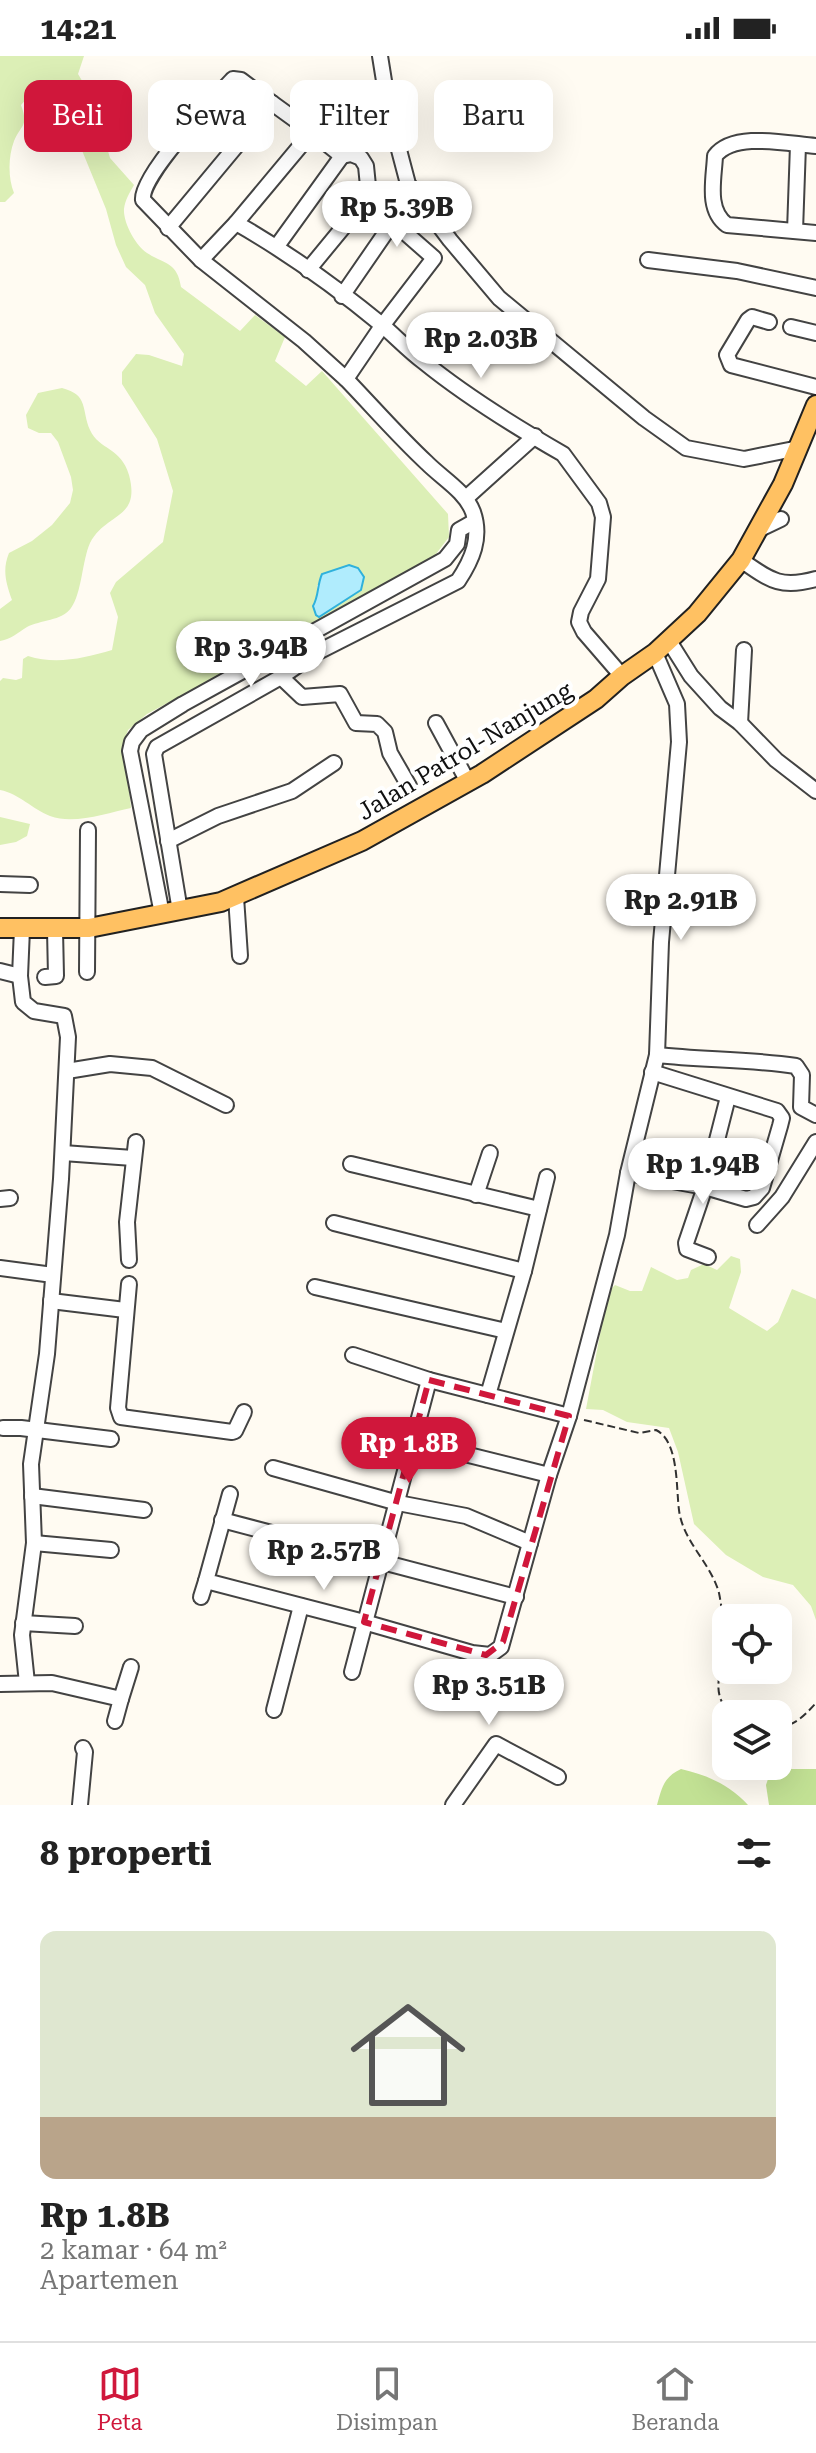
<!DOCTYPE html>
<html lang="id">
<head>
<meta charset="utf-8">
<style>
	body { margin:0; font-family:"Roboto Serif",serif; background:#f6f6f6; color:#222; height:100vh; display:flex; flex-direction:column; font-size:30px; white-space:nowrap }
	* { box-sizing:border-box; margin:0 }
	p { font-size:26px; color:#767676 }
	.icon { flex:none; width:44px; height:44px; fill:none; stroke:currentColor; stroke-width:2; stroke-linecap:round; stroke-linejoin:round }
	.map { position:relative; height:1749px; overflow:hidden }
	.drawer { display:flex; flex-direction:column; background:#fff; flex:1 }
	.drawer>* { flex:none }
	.banner { position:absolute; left:24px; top:24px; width:768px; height:72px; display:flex; gap:16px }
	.tools { position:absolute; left:712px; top:1548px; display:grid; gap:16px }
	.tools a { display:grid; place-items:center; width:80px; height:80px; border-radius:16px; background:#fff; box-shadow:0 8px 32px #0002; font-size:40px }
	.price { position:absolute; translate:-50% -68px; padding:0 18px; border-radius:28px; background:#fff; color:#222; font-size:26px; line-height:52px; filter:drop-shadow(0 2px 4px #0008) }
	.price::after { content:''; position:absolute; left:50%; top:48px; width:24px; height:18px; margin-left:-12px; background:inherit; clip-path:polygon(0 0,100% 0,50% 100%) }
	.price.on { background:#d0173b; color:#fff }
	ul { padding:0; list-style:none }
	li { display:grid; align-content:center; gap:16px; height:424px; padding:0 40px }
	li span { display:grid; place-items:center; height:248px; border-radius:16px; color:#555 }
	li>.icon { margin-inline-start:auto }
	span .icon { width:144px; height:144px; fill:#fffc; stroke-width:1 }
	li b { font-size:34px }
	h2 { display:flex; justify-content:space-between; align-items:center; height:96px; padding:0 40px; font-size:34px }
	.pill { padding:0 28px; border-radius:16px; background:#fff; box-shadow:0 8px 32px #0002; font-size:28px; line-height:72px }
	.pill.on { background:#d0173b; color:#fff }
	.status { display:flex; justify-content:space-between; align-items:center; height:56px; padding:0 40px; background:#fff; direction:ltr }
	.status svg { height:22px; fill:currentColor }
	.tab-bar { display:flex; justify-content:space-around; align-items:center; height:112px; border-top:2px solid #e0e0e0; background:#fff; font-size:22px; color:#767676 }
	.tab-bar a { display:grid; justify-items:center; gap:4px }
	.tab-bar .on { color:#d0173b }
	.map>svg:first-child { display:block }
</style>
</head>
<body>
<div class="status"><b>14:21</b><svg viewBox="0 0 49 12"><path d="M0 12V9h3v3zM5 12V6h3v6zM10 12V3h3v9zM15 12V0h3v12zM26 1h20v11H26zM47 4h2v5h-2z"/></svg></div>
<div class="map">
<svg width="816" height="1749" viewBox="0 0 816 1749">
	<rect width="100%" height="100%" fill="#fffbf2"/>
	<g fill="#dcefb6" fill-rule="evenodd">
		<path d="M 0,0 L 84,0 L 78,18 L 93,43 L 110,102 L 134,129 C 130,136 125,144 124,153 C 123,167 136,190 147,197 C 166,209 177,206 181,231 L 240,275 L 255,259 L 285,281 L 275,305 L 306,330 L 322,315 L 448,458 L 449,481 L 429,507 L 147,658 L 128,674 L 124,686 L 131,752 C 107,757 74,769 50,760 C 32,753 20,738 0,734 L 0,625 L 3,622 L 16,624 L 22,622 L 23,603 L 28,600 C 56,609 85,602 112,594 L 118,561 L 110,537 L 116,526 L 163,486 L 173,435 L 157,383 L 122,328 L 122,316 L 136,298 L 149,299 L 182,310 L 184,298 L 155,257 L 145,229 L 126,211 L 116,189 L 106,153 L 81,92 L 50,43 L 40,36 L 29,40 L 21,49 C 29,71 21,68 14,85 C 8,101 8,122 14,137 L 5,146 L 0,146 ZM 317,529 L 361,534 L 318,542 Z"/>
		<path d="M 62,332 C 89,339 81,353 90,374 C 99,394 121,391 129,419 C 141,464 106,456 90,487 C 82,505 82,537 71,552 C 62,565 40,564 27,571 C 17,577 12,583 0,585 L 0,553 L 12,544 C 6,527 2,514 9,497 L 32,485 L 52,469 L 70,447 L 73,434 L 71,421 L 58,386 L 51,377 L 39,377 L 28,372 L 26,359 L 38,337 Z"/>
		<path d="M 0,761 L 30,768 L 27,780 L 16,786 L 0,789 Z"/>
		<path d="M 731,1200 L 740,1203 L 741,1216 L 729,1252 L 767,1275 L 778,1266 L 792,1233 L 816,1243 L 816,1564 L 811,1550 L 793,1529 L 763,1521 L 726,1499 L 694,1468 L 678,1396 L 669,1372 L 627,1366 L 603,1354 L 586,1353 L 608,1236 L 615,1229 L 630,1235 L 642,1235 L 651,1211 L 677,1224 L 688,1222 L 691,1214 L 704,1208 L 717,1214 Z"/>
	</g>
	<g fill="#c2e194">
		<path d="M 681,1713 C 707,1719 730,1729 748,1749 L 657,1749 C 662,1731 664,1721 681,1713 Z"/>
		<path d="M 784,1713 L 816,1713 L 816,1749 L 769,1749 L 766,1729 L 770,1717 Z"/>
	</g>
	<path fill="#b0ecfd" stroke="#2fb1dc" stroke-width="2" d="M 349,509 L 358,512 L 364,521 L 361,534 L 319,561 L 316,559 L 313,550 C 319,540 317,529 322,518 Z"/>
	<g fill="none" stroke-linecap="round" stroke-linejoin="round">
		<g stroke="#434343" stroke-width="18">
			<g id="minor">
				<path d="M 380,0 L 389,56 L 408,128 L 450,184 L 499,242 L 644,362 L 686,392 L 744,403 L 799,392"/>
				<path d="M 272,47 L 241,24 L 233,23 C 214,43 140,120 143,144 L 201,204 L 304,285 L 346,323 L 382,270 L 434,202 L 393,166"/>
				<path d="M 816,90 C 788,88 734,75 715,100 C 714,123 706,154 727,169 L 816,177"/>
				<path d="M 168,172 L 272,47 L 312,76"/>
				<path d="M 795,175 L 798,89"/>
				<path d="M 277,190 L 342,100"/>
				<path d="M 201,204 L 236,167"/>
				<path d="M 648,204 L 737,215 L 816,232"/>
				<path d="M 308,214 L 369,140"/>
				<path d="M 342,240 L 393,166 L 369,140 L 366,110 L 361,102 L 351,98 L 342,100 L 312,76 L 236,167 C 287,196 337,232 382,269 C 396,281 409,295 424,306 C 467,341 516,371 563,398 L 599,447 L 603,461 L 598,523 L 581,556 L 579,566 L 584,576 L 622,620"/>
				<path d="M 769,266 L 752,261 L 748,264 L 727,299 L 731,309 L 816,331"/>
				<path d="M 791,271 L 816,277"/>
				<path d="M 466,442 L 535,380"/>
				<path d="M 758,474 L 781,463"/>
				<path d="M 741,504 C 770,524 780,533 816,523"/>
				<path d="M 669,585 L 691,620 L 720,652 L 740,667 L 776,704 L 816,735"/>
				<path d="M 281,621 L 302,641 L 340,638 L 356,667 L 377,668 L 385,676 L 390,697 L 409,730"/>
				<path d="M 436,667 L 468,726"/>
				<path d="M 740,667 L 744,594"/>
				<path d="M 168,785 L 218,760 L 292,735 L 334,707"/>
				<path d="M 0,828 L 30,829"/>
				<path d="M 236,841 L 240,900"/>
				<path d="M 180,855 L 154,698 L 157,691 L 281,621 L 314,598 L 458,525 C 472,504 482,482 473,456 C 465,435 443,423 427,407 C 399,381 373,351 346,323"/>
				<path d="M 162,858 L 130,695 L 132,686 L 141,674 L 183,648 L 445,503 L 457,488 L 459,474 L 475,465"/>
				<path d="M 22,873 L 20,920 L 23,946 L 34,955 L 64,960 L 68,981 L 61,1123 L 47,1298 L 31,1408 L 34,1487 L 22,1579 L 27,1627"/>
				<path d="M 0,915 L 20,920"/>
				<path d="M 87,916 L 88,774"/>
				<path d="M 45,921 L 56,920 L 55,874"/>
				<path d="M 657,999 C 703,1004 750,1003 796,1010 L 802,1019 L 801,1051 L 816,1059"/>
				<path d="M 67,1015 L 110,1008 L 152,1012 L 226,1049"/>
				<path d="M 63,1097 L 133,1102"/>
				<path d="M 351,1108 L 539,1153"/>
				<path d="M 628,1117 L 705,1131 L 746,1143 L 754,1141 L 762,1132 L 780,1070 L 782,1062 L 777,1055 L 652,1016"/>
				<path d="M 476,1139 L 490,1097"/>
				<path d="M 0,1143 L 10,1142"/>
				<path d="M 334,1167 L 524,1215"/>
				<path d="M 757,1169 L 782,1141 L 816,1086"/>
				<path d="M 708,1201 L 687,1193 L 686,1187 L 705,1131 L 728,1041"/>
				<path d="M 129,1204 L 127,1166 L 136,1086"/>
				<path d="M 0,1212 L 53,1219"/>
				<path d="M 129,1228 L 118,1352 L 121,1361 L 232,1376 L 235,1375 L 244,1356"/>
				<path d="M 315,1231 L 506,1275"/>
				<path d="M 51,1245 L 125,1254"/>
				<path d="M 353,1299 L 429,1324 L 569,1360"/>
				<path d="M 488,1339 L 524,1215 L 547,1121"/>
				<path d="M 3,1372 L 21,1372 L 111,1383"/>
				<path d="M 360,1372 L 549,1419"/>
				<path d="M 273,1412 L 398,1447 L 466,1460 L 530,1487"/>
				<path d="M 230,1438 L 206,1525 L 364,1566 L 472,1597 L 490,1599 L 501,1591 L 549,1419 L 569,1360 L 617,1179 L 628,1117 L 657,999 L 661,886 L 679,686 L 677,648 L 655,597"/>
				<path d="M 32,1440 L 144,1454"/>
				<path d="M 222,1464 L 516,1541"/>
				<path d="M 34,1487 L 111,1494"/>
				<path d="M 201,1541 L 206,1525"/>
				<path d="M 23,1567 L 75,1570"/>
				<path d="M 352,1616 L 429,1324"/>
				<path d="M 0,1628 L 52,1627 L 121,1643 L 115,1665"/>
				<path d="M 121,1643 L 131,1611"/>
				<path d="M 274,1654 L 301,1550"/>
				<path d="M 80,1749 L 85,1696 L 83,1692"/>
				<path d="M 453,1749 L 496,1688 L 558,1721"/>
			</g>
		</g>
		<g stroke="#212121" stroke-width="22">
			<path id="major" d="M 0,872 L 89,872 L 221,846 L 362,785 L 482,718 L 596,643 L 622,620 L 655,597 L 697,558 L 741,504 L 783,428 L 816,349"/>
		</g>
		<g stroke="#323232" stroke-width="2" stroke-dasharray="8 4" stroke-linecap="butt">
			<path d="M 584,1364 L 639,1377 L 656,1374 C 679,1385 676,1432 679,1454 C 683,1486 711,1507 719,1537 C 723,1556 724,1580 722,1599 C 720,1624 712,1635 729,1658"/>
			<path d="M 778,1671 C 795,1670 805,1659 816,1647"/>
		</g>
		<use href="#minor" stroke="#fff" stroke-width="14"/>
		<use href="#major" stroke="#ffc162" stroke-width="18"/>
	</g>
	<path fill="none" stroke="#d0173b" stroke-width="6" stroke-dasharray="16 10" stroke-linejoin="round" d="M 429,1324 L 569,1360 L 503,1586 L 486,1599 L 364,1566 Z"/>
	<g text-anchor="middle" stroke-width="8" stroke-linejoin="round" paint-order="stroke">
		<g font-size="24" fill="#101010" stroke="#fff">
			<text transform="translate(465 695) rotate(-31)" y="8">Jalan Patrol-Nanjung</text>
		</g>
	</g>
</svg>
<div class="tools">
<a><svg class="icon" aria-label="locate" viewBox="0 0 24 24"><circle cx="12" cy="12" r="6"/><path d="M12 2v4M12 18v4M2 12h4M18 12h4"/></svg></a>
<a><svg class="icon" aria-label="layers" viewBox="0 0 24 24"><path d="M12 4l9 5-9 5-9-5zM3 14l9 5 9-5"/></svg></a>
</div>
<b class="price" style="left:397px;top:193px">Rp 5.39B</b>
<b class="price" style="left:481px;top:324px">Rp 2.03B</b>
<b class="price" style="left:251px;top:633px">Rp 3.94B</b>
<b class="price" style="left:681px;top:886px">Rp 2.91B</b>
<b class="price" style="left:703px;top:1150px">Rp 1.94B</b>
<b class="price on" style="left:409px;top:1429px">Rp 1.8B</b>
<b class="price" style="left:324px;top:1536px">Rp 2.57B</b>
<b class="price" style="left:489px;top:1671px">Rp 3.51B</b>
<div class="banner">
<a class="pill on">Beli</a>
<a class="pill">Sewa</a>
<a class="pill">Filter</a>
<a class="pill">Baru</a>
</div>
</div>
<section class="drawer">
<h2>8 properti<svg class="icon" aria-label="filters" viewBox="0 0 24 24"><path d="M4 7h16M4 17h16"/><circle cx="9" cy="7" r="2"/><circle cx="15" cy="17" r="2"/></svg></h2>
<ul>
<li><span style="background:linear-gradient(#dfe7d0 75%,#b9a48a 0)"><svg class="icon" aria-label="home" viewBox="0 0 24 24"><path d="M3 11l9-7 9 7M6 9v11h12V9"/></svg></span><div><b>Rp 1.8B</b><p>2 kamar · 64 m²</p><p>Apartemen</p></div></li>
</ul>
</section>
<nav class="tab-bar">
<a class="on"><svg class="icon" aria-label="map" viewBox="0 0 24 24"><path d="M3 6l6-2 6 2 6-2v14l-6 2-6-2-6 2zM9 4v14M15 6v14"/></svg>Peta</a>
<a><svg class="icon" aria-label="saved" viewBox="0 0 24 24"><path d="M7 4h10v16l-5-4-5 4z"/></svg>Disimpan</a>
<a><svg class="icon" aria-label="home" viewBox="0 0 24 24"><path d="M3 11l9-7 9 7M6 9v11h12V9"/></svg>Beranda</a>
</nav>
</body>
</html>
